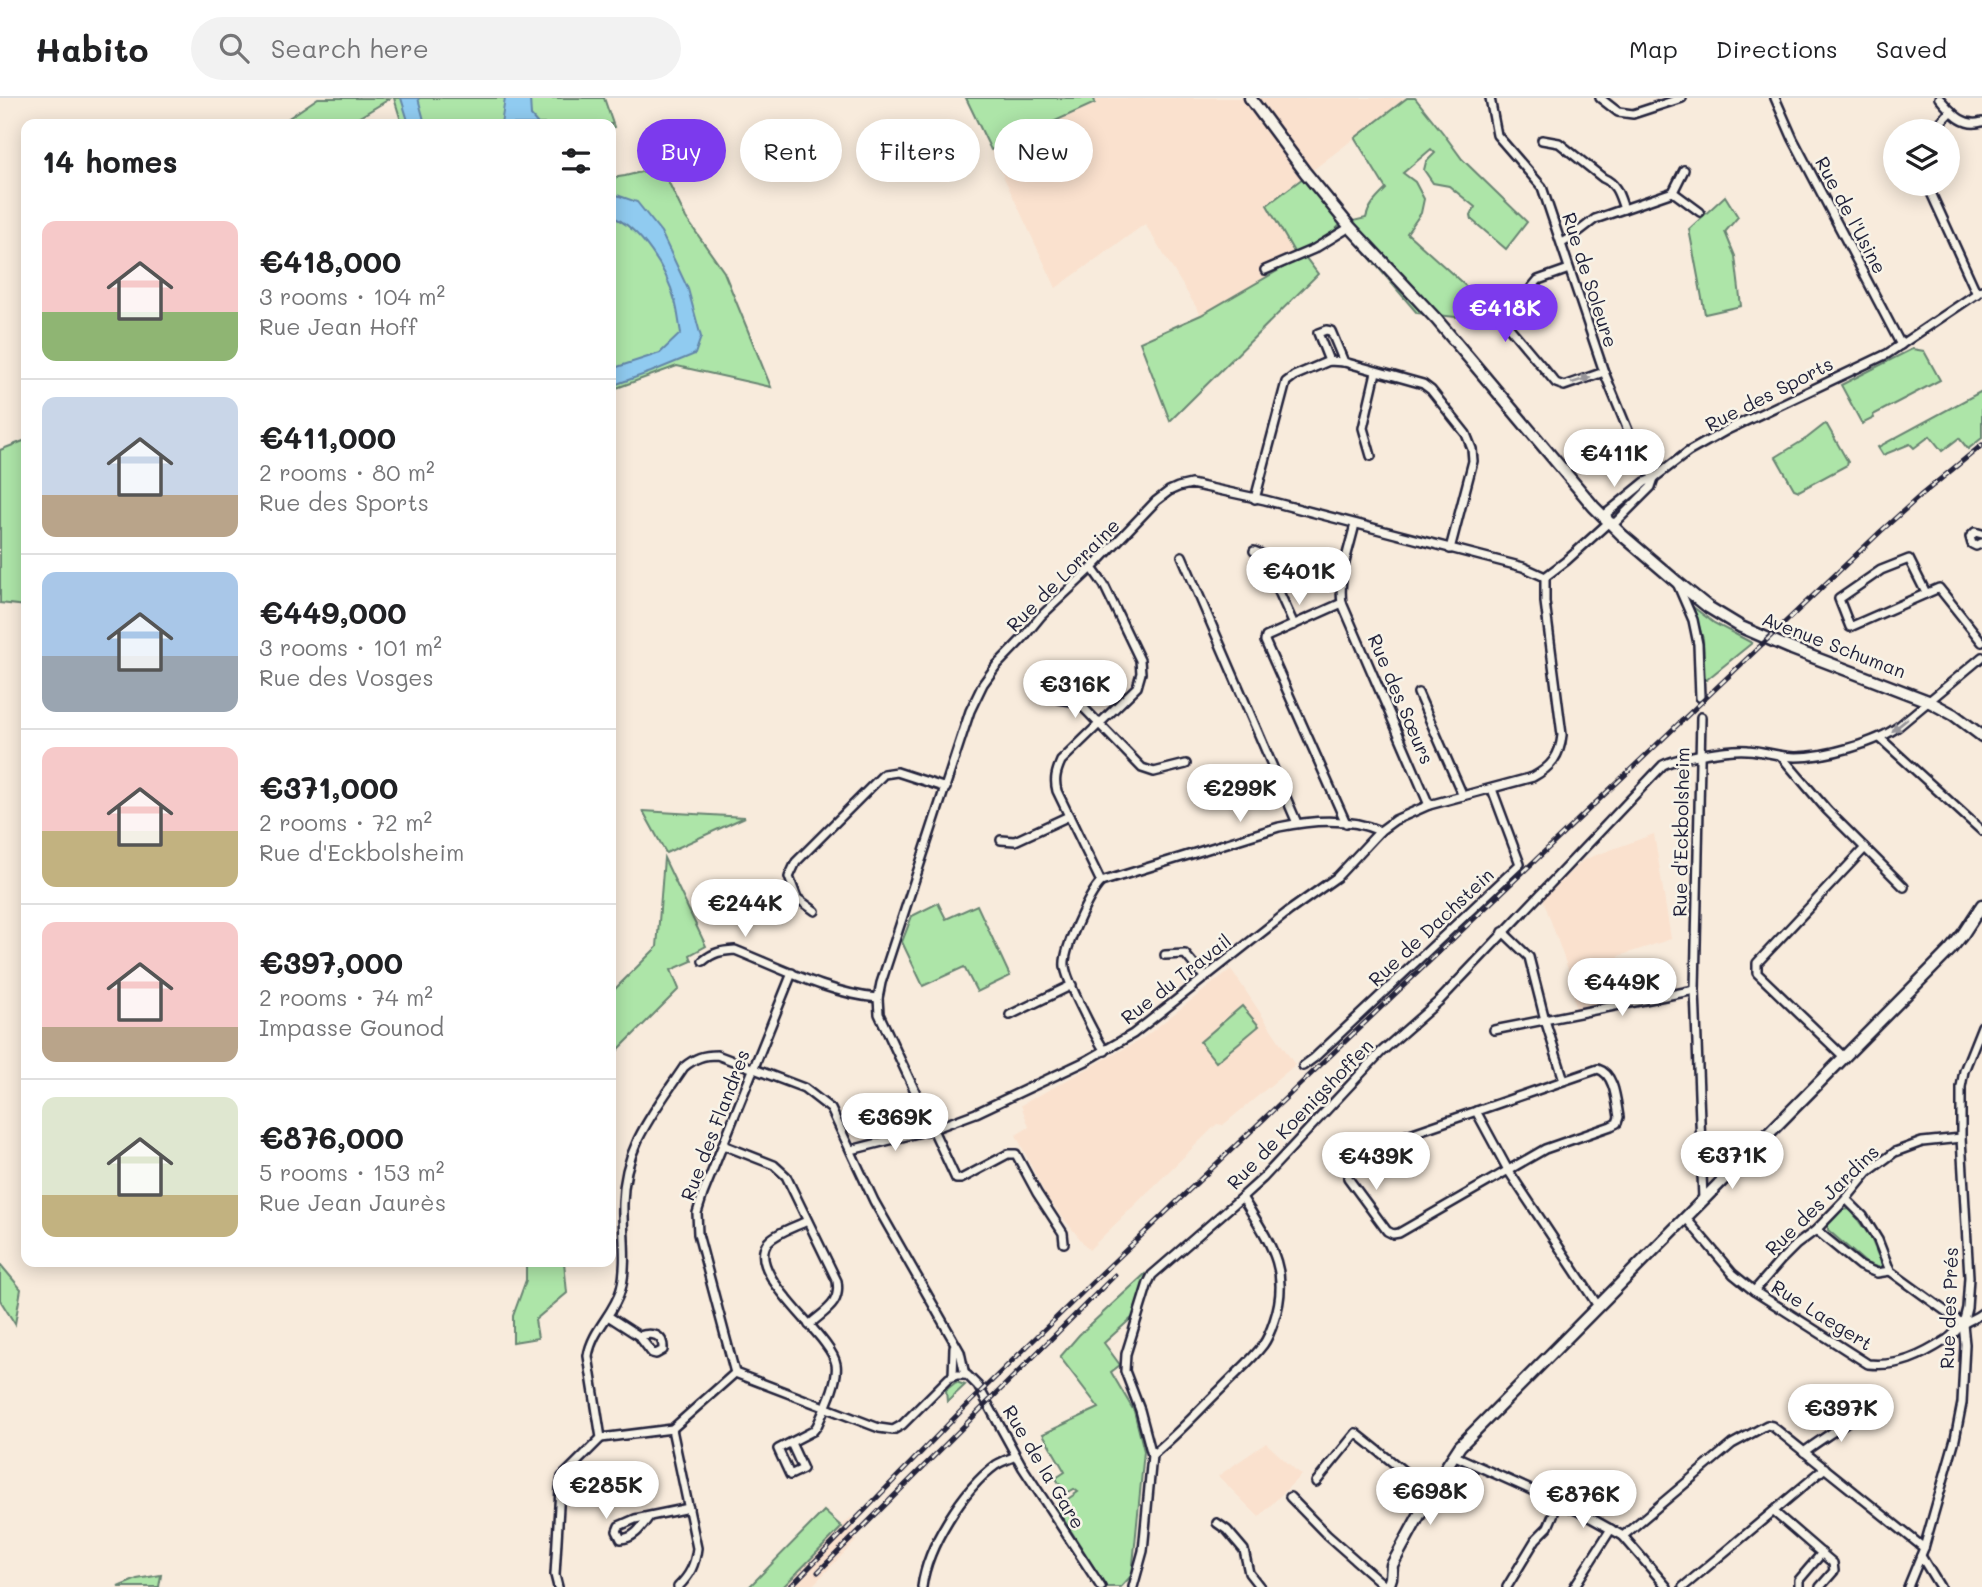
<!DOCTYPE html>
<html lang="en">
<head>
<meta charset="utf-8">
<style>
	body { margin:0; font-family:Mali,sans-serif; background:#f2f2f2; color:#202124; height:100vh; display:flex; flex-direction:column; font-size:26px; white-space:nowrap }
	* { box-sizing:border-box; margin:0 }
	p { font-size:23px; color:#757577 }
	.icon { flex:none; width:38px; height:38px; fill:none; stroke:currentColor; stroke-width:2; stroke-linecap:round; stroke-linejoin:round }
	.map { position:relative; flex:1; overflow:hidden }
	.panel { position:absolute; left:21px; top:21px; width:595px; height:1148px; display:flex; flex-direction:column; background:#fff; border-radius:14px; box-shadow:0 4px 18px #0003 }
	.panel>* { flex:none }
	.hud { position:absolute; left:637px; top:21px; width:665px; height:63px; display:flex; gap:14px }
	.tools { position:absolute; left:1883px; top:21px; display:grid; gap:14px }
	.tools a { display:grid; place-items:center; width:77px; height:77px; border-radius:50%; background:#fff; box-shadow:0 4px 18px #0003; font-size:35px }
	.price { position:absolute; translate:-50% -60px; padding:0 16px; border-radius:24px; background:#fff; color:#222; font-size:23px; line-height:46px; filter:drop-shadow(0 2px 4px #0008) }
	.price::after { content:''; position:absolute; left:50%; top:42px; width:21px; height:16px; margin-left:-10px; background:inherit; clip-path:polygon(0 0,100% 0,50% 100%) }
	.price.on { background:#7c3aed; color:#fff }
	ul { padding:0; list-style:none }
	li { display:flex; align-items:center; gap:21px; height:175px; padding:0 21px }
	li+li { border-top:2px solid #e0e0e0 }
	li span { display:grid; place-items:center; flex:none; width:196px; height:140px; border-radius:14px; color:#555 }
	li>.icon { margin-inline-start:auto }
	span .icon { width:84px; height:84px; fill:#fffc; stroke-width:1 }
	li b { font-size:30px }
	h2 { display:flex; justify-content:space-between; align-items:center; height:84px; padding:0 21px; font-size:30px }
	.pill { padding:0 24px; border-radius:32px; background:#fff; box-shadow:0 4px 18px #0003; font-size:24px; line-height:63px }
	.pill.on { background:#7c3aed; color:#fff }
	header { display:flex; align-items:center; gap:42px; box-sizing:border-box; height:98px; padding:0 35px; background:#fff; border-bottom:2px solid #e0e0e0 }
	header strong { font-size:33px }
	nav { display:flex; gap:38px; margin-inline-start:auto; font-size:24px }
	.search { width:490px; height:63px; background:#f2f2f2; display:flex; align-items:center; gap:18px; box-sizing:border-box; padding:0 24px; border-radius:38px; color:#757577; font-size:26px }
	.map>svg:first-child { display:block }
</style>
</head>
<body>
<header>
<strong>Habito</strong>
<div class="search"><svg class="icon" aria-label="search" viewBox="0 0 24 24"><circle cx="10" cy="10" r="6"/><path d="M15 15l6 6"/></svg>Search here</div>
<nav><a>Map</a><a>Directions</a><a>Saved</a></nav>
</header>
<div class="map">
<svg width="1982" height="1489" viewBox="0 0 1982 1489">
	<rect width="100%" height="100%" fill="#f8ebdc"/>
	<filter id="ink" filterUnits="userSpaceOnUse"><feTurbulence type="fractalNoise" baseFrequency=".0143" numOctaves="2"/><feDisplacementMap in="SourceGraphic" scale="14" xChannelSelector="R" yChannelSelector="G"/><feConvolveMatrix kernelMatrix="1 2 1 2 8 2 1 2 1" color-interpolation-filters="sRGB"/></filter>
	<g filter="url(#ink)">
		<g fill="#fae1ce">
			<path d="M 1094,0 L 1407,0 L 1267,107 L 1298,161 L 1201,217 L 1145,126 L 1056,190 L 991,52 L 1095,5 Z"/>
			<path d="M 1654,736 L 1671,841 L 1619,858 L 1628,900 L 1576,911 L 1569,874 L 1543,801 L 1583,762 Z"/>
			<path d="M 1231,871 L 1295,967 L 1223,1027 L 1217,1026 L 1089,1152 L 1047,1100 L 1016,1037 L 1029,1029 L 1021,1007 L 1142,941 Z"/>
			<path d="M 1266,1345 L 1301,1377 L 1259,1419 L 1218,1378 Z"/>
			<path d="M 851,1419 L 856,1443 L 811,1489 L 783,1489 Z"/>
		</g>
		<g fill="#ade5a8" stroke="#688472" stroke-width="2">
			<path d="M 318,0 L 391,0 L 348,26 L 280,26 Z"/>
			<path d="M 394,0 L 604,0 L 614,29 L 611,31 L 611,26 L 402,26 Z"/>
			<path d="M 966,0 L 1094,0 L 1095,5 L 991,52 Z"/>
			<path d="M 1407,0 L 1415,0 L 1443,35 L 1462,61 L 1527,124 L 1506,151 L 1472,122 L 1471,117 L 1475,109 L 1449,88 L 1433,85 L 1424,72 L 1426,64 L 1435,55 L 1431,51 L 1403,75 L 1415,84 L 1424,101 L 1421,115 L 1407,135 L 1479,200 L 1456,219 L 1417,215 L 1341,126 L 1306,160 L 1318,176 L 1170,323 L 1140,244 L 1201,217 L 1298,161 L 1267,107 L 1303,80 L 1341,126 L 1366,120 C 1369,107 1377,100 1386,91 L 1355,40 Z"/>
			<path d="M 653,71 L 668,83 L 686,120 L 724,174 L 771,289 L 677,268 L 611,292 L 611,80 L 625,78 Z"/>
			<path d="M 1725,98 L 1738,119 L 1725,134 L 1735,158 L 1741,208 L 1705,216 L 1689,131 Z"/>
			<path d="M 1912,251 L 1924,253 L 1940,282 L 1873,317 L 1874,320 L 1862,326 L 1841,287 Z"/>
			<path d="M 1982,293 L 1982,340 L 1968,351 L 1959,340 L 1942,353 L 1930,338 L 1914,350 L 1910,346 L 1883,357 L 1878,349 Z"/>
			<path d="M 1825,326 L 1827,327 L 1848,364 L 1847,367 L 1799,393 L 1794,391 L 1776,359 L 1807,340 Z"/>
			<path d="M 26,342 L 26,508 L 0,505 L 0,352 Z"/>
			<path d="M 1693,509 L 1714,525 L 1752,545 L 1705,583 L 1703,541 Z"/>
			<path d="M 643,713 L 745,719 L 666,755 Z"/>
			<path d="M 664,760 L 706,848 L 690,857 L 692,863 L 671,872 L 679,891 L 611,959 L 611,895 L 657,849 Z"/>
			<path d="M 938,805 L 946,821 L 977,807 L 1010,878 L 977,894 L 964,869 L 923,888 L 902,844 L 912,818 Z"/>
			<path d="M 1242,908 L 1259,928 L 1216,964 L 1200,944 Z"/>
			<path d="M 1850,1111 L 1871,1140 L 1882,1167 L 1879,1170 L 1866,1165 L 1828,1132 L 1828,1126 L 1842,1112 Z"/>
			<path d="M 526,1164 L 564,1164 L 567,1195 L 535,1222 L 538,1240 L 513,1244 L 513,1218 L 526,1182 Z"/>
			<path d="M 0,1166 L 21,1191 L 15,1226 L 0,1202 Z"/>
			<path d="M 1145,1176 L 1146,1178 L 1134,1218 L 1104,1245 L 1120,1267 L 1111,1274 L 1134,1313 L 1144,1353 L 1132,1477 L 1121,1489 L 1106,1489 L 1056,1409 L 1078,1394 L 1074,1391 L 1065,1396 L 1056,1380 L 1065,1374 L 1043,1336 L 1099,1310 L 1060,1259 L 1079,1237 Z"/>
			<path d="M 956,1284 L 965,1287 L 947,1304 L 946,1292 Z"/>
			<path d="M 824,1413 L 842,1429 L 783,1489 L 749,1489 Z"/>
			<path d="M 161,1477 L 159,1489 L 118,1489 L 137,1481 Z"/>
		</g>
		<g fill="#90cbf0" stroke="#6487a8" stroke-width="2">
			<path d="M 401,0 L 418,0 L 425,26 L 409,26 Z"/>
			<path d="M 505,0 L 530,0 L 531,18 L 538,26 L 501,26 Z"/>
			<path d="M 611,95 L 637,104 L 661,134 L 688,191 L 701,239 L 695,256 L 651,274 L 611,288 L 611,271 L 660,255 L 681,235 C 679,225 678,213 675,203 C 667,172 641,130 611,118 Z"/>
		</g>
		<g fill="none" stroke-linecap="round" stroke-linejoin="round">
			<g stroke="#22223b" stroke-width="12">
				<g id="minor">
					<path d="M 1490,0 L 1497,37 L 1542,89 L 1604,274 L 1634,347 L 1654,380"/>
					<path d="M 1600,0 L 1618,14 L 1633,16 L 1682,0"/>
					<path d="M 1775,0 L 1793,41 L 1901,247"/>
					<path d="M 1939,0 C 1951,13 1962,30 1982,24"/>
					<path d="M 1932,33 L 1951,13"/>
					<path d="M 1542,42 L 1559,45 L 1603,80 C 1617,86 1619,97 1624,111"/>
					<path d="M 1927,86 L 1977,196"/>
					<path d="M 1673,94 L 1700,114"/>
					<path d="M 1562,145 L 1569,141 L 1595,121 L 1673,94 L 1684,72"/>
					<path d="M 1569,171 L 1538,182 L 1508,218 L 1508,228 L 1556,285 L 1564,288 L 1604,274"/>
					<path d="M 1265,172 L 1314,151 L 1350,129"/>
					<path d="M 1329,263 L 1318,235 L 1326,232 L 1331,233 L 1344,264"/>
					<path d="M 1371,358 L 1363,330 L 1376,274"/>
					<path d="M 1255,401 L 1286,284 L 1294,278 L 1329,263 L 1344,264 L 1423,286 L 1431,292 L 1466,336 L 1472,351 L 1473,363 L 1450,451"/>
					<path d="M 1608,424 L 1607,415 L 1645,384 L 1654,380 L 1688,354 L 1729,331 L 1887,256 L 1982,192"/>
					<path d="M 1355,426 C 1349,452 1338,479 1342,505 L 1429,707"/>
					<path d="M 1982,436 L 1975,434 L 1970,439 L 1972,446 L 1976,448 L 1982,445"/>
					<path d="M 1254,453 L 1262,456 L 1294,527"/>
					<path d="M 1182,458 L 1297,725"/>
					<path d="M 1092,470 L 1104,487 L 1140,562 L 1141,575 L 1137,589 L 1061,663 C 1056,674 1054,682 1057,693 L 1101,784 C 1089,796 1063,852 1065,868 C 1066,882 1096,940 1105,953"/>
					<path d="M 1545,479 L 1566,463 L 1608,425 L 1616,424 L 1651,389 L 1654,380"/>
					<path d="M 1677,485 L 1693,522 L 1698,546 L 1700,599"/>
					<path d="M 1926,495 L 1909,461 L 1881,472 L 1839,501 L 1850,529 L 1939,490 L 1982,544"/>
					<path d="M 1342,505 L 1266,539 L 1265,543 L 1346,725"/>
					<path d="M 1418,595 L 1463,698"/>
					<path d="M 1059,601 L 1078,604 L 1142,670 L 1154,674 L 1186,666"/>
					<path d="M 1701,619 L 1695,892 L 1703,1101"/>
					<path d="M 1880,640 L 1982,733"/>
					<path d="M 1781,658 L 1827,712 L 1904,789"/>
					<path d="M 1001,742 L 1015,743 L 1069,718"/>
					<path d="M 1101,784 L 1279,729 C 1312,722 1349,719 1380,733"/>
					<path d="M 815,813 L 797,800 L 789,779 L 796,764 L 884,676 L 897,674 L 946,690"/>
					<path d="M 1503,834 L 1529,859 L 1545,922 L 1564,982"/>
					<path d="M 1165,857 L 1185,856 L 1205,880"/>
					<path d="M 703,863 C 714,854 721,853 735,852 C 780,870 830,896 878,900"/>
					<path d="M 1010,917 L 1072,887"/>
					<path d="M 1494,932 L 1695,892"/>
					<path d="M 1845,960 L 1757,875 L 1757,865 L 1864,751"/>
					<path d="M 1303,968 L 1314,960 L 1520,766 L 1492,691"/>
					<path d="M 1598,971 C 1615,976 1616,1003 1619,1019 L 1617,1025 L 1611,1028 L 1545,1051 L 1399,1135 L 1393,1136 L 1387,1133 L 1348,1080 L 1348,1065 L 1355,1055 Z"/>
					<path d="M 1476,1013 L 1508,1072 L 1598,1208"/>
					<path d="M 723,1047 L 774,1067 L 786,1078 L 837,1183 C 841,1207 825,1212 809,1227"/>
					<path d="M 851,1052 L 933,1031 L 976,1015 L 1086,963 L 1133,936 L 1289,813 L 1337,779 L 1380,733 L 1395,722 L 1429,707 L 1533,679 C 1551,669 1560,658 1562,637 L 1545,504 L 1545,479"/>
					<path d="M 1846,1101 L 1863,1118 L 1878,1142 L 1890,1173 L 1963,1226"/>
					<path d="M 1685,1119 L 1733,1176 L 1754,1193 L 1868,1266 C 1899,1269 1921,1258 1946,1242 C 1953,1238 1957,1231 1963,1226 C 1969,1222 1976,1220 1982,1215"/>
					<path d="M 1816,1132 L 1860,1168 L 1877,1175 L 1890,1173"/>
					<path d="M 1064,1145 L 1063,1135 L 1037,1095 L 1016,1056 L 1008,1056 L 961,1081 L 956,1081 L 879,916 L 878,900 L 881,885 L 970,613 L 983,586 L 996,568 L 1023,540 L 1041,518 L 1092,470 L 1156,403 L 1169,393 L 1178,389 L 1191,386 L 1265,402 L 1523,469 L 1545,479"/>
					<path d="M 1754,1193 L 1781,1162 L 1796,1147 L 1816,1132 L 1846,1101 L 1868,1074 L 1895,1054 L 1922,1044 L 1961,1040"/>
					<path d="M 608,1218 L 639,1238 L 652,1255 L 656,1256 L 663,1252 C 664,1236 652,1234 639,1238"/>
					<path d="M 735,1275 L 698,1136 L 697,1115 L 703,1096 L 792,875"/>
					<path d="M 953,1278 L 954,1249"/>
					<path d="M 672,1331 L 697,1450 C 695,1467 690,1477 678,1489"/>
					<path d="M 601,1340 L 672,1331 L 735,1275 L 879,1330 L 893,1332 L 902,1327 L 949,1280 L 957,1277 L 967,1277 L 978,1288 L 1023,1370 L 1101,1489"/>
					<path d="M 791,1345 L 803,1371 L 790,1377 L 778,1351 L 813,1333 L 817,1328 C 824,1312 839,1283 836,1266 C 831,1236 743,1175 768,1144 C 777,1134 795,1129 807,1123"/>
					<path d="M 1804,1354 C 1822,1340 1842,1330 1858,1314"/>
					<path d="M 1152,1357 C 1177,1337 1199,1312 1222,1290 C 1235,1276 1251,1263 1263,1247 C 1268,1240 1271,1232 1274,1223 C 1292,1171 1268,1142 1242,1099"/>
					<path d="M 1453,1357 L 1578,1413 L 1623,1438 L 1667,1489"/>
					<path d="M 1316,1384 L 1356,1335 L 1431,1395"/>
					<path d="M 1290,1399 L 1327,1437 L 1386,1489"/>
					<path d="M 1774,1414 L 1833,1465 L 1834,1473 L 1820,1489"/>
					<path d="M 649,1419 C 641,1429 635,1440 621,1441 L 617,1433 L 619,1428 L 635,1421 L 689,1410"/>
					<path d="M 1217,1425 L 1227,1432 L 1244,1452 L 1249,1475 L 1260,1489"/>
					<path d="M 1623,1438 L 1732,1346 L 1767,1327 L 1772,1328 L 1924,1450"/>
					<path d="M 1921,1458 L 1940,1489"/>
					<path d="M 558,1489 L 555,1477 L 560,1391 L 562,1379 L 601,1340 L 588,1258 C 592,1232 614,1216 621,1191 C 628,1165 622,1131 623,1105 C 624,1048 654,1014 684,969 C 695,960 703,957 717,957 L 804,990 L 831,1011 L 874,1103 L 960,1254 L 965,1277"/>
					<path d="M 922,1489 C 927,1449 963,1391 996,1367 C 1002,1363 1009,1361 1016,1358"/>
					<path d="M 1133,1489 L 1143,1453 L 1152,1357 L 1140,1312 L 1125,1273 L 1126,1256 L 1148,1185 L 1152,1177 L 1242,1099 L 1263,1080 L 1381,954 L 1439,903 L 1663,667 C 1679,659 1730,650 1748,652 C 1764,653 1780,659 1796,659 C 1825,659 1877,645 1899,628 L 1982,559"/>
					<path d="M 1507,1489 L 1536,1441 L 1548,1429 L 1554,1415 L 1556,1403"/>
					<path d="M 1574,1489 L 1611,1431"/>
					<path d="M 1683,1489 L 1825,1370"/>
					<path d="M 1799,1489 L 1799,1482 L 1822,1455"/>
					<path d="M 1908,1489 L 1924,1450 L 1955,1341 L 1962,1305 L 1965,1246 L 1963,1226 L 1967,1210 L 1969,1179 L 1961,1040 L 1961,989 L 1964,973 L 1982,928"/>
				</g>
			</g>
			<g stroke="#22223b" stroke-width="15">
				<g id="secondary">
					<path d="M 1250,0 L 1305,74 L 1350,129 L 1437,222 L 1594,409 L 1622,437 L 1677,484 L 1708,509 L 1741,529 L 1792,551 L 1928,603 L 1954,617 L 1982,638"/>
					<path d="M 1388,1489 L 1391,1480 L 1392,1467 L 1441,1377 L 1460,1348 L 1950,852 L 1963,836 L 1982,807"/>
				</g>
			</g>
			<use href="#minor" stroke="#f7f3e8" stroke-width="7"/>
			<use href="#secondary" stroke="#f7f3e8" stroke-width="10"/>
			<g stroke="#22223b" stroke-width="5">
				<g id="rail">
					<path d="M 818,1474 L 1115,1177"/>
					<path d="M 790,1489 L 967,1307 L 1102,1175 L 1880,434 L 1920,398 L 1982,347"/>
				</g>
			</g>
			<use href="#rail" stroke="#f7f3e8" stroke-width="2.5" stroke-dasharray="8" stroke-linecap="butt"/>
		</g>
		<defs><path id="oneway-solid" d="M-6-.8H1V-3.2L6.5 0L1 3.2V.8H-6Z" transform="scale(1.75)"/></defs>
		<g fill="#97959a">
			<use href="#oneway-solid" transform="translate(1581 282) rotate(-18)"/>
			<use href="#oneway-solid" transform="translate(1900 627) rotate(141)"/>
		</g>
	</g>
	<g text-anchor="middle" stroke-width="5" stroke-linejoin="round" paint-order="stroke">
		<g font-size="19" fill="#22223b" stroke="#f7f3e8">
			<text transform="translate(1851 117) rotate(62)" y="7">Rue de l'Usine</text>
			<text transform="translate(1590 182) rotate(72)" y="7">Rue de Soleure</text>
			<text transform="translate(1769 296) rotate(-27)" y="7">Rue des Sports</text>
			<text transform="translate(1063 477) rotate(-45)" y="7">Rue de Lorraine</text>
			<text transform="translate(1834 547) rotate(21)" y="7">Avenue Schuman</text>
			<text transform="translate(1401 601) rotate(67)" y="7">Rue des Sœurs</text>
			<text transform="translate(1681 734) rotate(-89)" y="7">Rue d'Eckbolsheim</text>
			<text transform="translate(1431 829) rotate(-43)" y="7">Rue de Dachstein</text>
			<text transform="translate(1176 881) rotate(-38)" y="7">Rue du Travail</text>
			<text transform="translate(1300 1016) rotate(-46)" y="7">Rue de Koenigshoffen</text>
			<text transform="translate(715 1027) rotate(-69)" y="7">Rue des Flandres</text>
			<text transform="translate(1822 1102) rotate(-44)" y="7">Rue des Jardins</text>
			<text transform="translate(1949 1210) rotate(-88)" y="7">Rue des Prés</text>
			<text transform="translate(1822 1217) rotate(32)" y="7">Rue Laegert</text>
			<text transform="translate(1044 1369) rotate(59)" y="7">Rue de la Gare</text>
		</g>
	</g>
</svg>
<div class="tools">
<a><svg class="icon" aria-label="layers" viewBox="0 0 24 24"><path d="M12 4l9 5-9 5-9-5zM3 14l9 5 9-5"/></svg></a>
</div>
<b class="price on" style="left:1505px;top:246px">€418K</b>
<b class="price" style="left:1614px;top:391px">€411K</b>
<b class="price" style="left:1299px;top:509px">€401K</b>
<b class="price" style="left:1075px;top:622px">€316K</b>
<b class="price" style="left:1240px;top:726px">€299K</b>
<b class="price" style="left:745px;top:841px">€244K</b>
<b class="price" style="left:1622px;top:920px">€449K</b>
<b class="price" style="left:895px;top:1055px">€369K</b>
<b class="price" style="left:1732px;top:1093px">€371K</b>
<b class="price" style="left:1376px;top:1094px">€439K</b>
<b class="price" style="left:1841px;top:1346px">€397K</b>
<b class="price" style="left:606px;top:1423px">€285K</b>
<b class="price" style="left:1430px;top:1429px">€698K</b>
<b class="price" style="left:1583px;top:1432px">€876K</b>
<div class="hud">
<a class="pill on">Buy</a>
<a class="pill">Rent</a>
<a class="pill">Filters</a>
<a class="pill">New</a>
</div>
<section class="panel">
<h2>14 homes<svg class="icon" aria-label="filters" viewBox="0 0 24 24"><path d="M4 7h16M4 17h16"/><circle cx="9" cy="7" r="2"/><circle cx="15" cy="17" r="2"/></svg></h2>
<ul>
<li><span style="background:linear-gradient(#f6c9c9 65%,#8fb573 0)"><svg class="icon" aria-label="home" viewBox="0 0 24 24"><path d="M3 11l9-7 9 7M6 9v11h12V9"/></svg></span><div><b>€418,000</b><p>3 rooms · 104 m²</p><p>Rue Jean Hoff</p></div></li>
<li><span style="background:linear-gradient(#c9d6e8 70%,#b9a48a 0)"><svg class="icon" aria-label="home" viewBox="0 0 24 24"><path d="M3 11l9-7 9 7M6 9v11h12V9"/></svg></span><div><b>€411,000</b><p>2 rooms · 80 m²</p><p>Rue des Sports</p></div></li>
<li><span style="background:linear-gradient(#a9c7e8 60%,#9aa5b1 0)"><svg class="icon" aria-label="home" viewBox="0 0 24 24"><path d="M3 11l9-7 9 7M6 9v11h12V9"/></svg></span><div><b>€449,000</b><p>3 rooms · 101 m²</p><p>Rue des Vosges</p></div></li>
<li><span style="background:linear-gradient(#f6c9c9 60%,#c2b280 0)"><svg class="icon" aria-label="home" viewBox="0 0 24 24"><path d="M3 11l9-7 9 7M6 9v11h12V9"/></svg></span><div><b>€371,000</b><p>2 rooms · 72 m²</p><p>Rue d'Eckbolsheim</p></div></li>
<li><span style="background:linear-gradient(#f6c9c9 75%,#b9a48a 0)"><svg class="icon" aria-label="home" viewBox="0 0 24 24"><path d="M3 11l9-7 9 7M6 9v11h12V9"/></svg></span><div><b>€397,000</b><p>2 rooms · 74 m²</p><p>Impasse Gounod</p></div></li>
<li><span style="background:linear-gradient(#dfe7d0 70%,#c2b280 0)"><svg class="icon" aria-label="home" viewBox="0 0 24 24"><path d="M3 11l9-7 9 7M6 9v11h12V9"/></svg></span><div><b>€876,000</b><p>5 rooms · 153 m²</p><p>Rue Jean Jaurès</p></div></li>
</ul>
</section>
</div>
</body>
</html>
